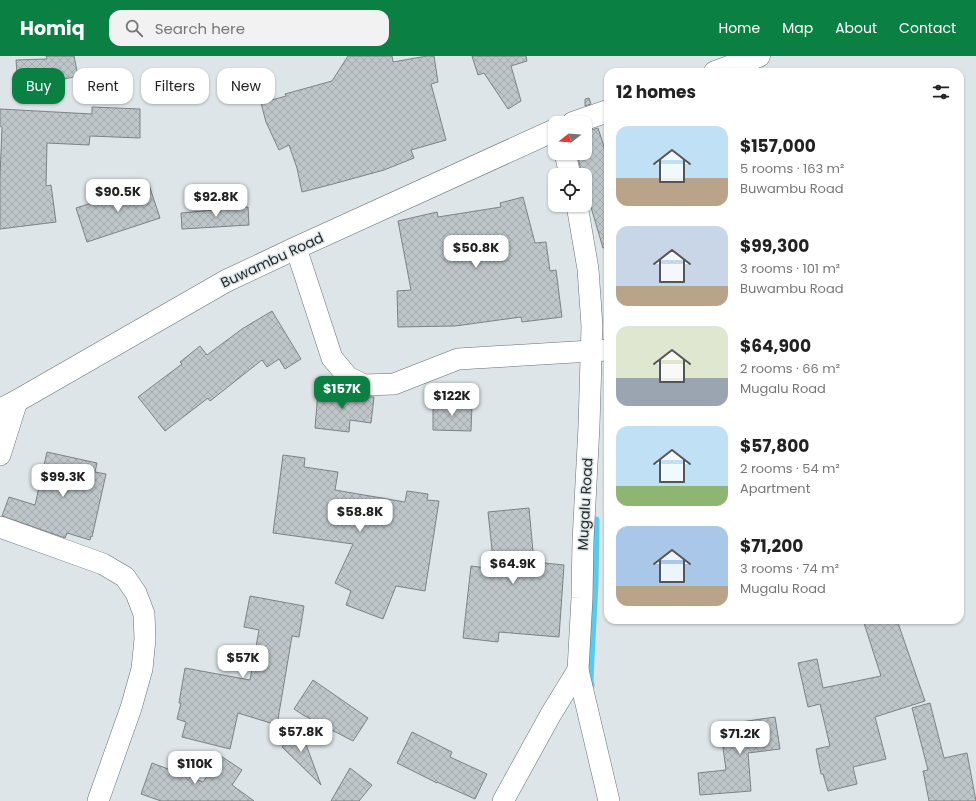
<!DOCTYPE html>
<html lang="en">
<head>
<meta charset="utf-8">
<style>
	body { margin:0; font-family:Poppins,sans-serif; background:#f2f2f2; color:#222; height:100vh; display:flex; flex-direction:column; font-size:15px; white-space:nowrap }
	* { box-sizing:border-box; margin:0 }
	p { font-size:13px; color:#767676 }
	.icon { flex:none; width:22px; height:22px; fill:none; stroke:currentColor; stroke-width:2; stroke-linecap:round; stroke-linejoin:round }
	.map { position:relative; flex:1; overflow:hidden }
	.side { position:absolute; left:604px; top:12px; width:360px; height:556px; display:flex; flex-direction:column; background:#fff; border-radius:12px; box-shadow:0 1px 3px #0004 }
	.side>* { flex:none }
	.hud { position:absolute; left:12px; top:12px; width:380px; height:36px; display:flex; gap:8px }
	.needle { width:26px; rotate:253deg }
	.fabs { position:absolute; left:548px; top:60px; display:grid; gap:8px }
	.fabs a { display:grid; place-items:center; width:44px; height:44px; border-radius:8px; background:#fff; box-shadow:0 1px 3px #0004; font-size:20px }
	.price { position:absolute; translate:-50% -34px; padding:0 9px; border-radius:8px; background:#fff; color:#222; font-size:13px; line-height:26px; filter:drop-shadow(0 1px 2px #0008) }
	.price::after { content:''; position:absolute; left:50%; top:24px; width:12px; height:9px; margin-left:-6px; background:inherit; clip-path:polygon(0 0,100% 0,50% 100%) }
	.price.on { background:#0b8043; color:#fff }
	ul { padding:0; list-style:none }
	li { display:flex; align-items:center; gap:12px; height:100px; padding:0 12px }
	li span { display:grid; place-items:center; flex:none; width:112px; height:80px; border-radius:12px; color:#555 }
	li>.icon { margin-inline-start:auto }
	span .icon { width:48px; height:48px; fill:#fffc; stroke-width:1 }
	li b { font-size:17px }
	h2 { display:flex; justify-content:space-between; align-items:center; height:48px; padding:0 12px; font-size:17px }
	.pill { padding:0 14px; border-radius:12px; background:#fff; box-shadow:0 1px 3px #0004; font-size:14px; line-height:36px }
	.pill.on { background:#0b8043; color:#fff }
	header { display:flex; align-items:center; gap:24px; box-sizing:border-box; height:56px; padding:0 20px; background:#0b8043; color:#fff }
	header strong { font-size:19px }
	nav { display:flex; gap:22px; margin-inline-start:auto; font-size:14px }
	.search { width:280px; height:36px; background:#f2f2f2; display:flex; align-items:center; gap:10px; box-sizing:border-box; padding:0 14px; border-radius:12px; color:#767676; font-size:15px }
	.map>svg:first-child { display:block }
</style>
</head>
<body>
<header>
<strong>Homiq</strong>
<div class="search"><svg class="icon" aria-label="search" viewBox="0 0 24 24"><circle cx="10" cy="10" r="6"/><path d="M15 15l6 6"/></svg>Search here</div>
<nav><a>Home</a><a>Map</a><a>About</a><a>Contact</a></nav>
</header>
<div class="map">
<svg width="976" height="745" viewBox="0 0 976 745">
	<defs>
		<pattern id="building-cross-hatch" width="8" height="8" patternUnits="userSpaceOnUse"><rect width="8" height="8" fill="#bec6c9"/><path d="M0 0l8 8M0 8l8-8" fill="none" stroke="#a3aaad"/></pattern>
	</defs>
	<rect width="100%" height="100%" fill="#dde5e8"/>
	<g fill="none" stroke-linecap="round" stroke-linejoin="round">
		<path stroke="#55cbf2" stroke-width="7" d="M 591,629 L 590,625 L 591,602 L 595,527 L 596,464"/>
	</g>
	<g fill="url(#building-cross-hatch)" stroke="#7c8386">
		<path d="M 46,0 L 74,0 L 78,20 L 18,33 L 16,4 L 47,3 Z"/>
		<path d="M 348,0 L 392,0 L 393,6 L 427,0 L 434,0 L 438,26 L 431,28 L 446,84 L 411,94 L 414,102 L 384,114 L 333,128 L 302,136 L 297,112 L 289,89 L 279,94 L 266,66 L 261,47 L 286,40 L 285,38 L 332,25 Z"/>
		<path d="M 472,0 L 526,0 L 527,5 L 511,10 L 521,45 L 508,53 L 484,17 L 478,19 Z"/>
		<path d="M 589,42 L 591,48 L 585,50 L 585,43 Z"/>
		<path d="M 92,51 L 140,53 L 140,82 L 90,80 L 89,89 L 47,87 L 46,130 L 51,129 L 56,166 L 0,173 L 0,121 L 2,71 L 0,70 L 0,53 L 92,58 Z"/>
		<path d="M 598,72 L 608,103 L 608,191 L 603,192 L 585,131 L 585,119 L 582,119 L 577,97 L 585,97 L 585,76 Z"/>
		<path d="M 149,129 L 160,162 L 87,186 L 76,152 Z"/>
		<path d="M 523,141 L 535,187 L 546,186 L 550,215 L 556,214 L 562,261 L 522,266 L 521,261 L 455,270 L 398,271 L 397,235 L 411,234 L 398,165 L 437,156 L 438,161 L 501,151 L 500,147 Z"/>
		<path d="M 248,151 L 249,169 L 182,173 L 181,157 Z"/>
		<path d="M 272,255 L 301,303 L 285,313 L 279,303 L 267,311 L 262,304 L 210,345 L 208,342 L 165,375 L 138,341 L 182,308 L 180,306 L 200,290 L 207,299 L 242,273 Z"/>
		<path d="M 342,332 L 359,340 L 364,341 L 374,341 L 371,367 L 350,364 L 349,376 L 315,372 L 318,335 L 341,338 Z"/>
		<path d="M 433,348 L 472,349 L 471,375 L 433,374 Z"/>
		<path d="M 47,396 L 97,407 L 95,416 L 106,418 L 92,481 L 91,480 L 90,484 L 67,477 L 65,482 L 2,460 L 9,441 L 35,449 Z"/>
		<path d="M 283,399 L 305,402 L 304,411 L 338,416 L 335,434 L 405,446 L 407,435 L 428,438 L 427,444 L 439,445 L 425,535 L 396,530 L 383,563 L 346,549 L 351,535 L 335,527 L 353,488 L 273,477 Z"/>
		<path d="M 529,452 L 534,506 L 564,509 L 559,581 L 499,576 L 498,586 L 463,582 L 471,510 L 494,513 L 488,456 Z"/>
		<path d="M 250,540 L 304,550 L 299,581 L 292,580 L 277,669 L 238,657 L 230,693 L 182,681 L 186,666 L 177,663 L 181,647 L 179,647 L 185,612 L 250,624 L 259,574 L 244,571 Z"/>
		<path d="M 863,564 L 897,564 L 925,645 L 875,661 L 886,703 L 853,711 L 857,728 L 828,735 L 823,718 L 821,718 L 816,693 L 830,690 L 820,648 L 808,651 L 798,607 L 817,603 L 823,632 L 881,620 Z"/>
		<path d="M 313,624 L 368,662 L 353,685 L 303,659 L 294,653 Z"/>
		<path d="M 930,647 L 944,702 L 967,697 L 976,745 L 929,745 L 923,715 L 928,714 L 912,652 Z"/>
		<path d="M 775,661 L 780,693 L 748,697 L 751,735 L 700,739 L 698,717 L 726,714 L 720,669 Z"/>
		<path d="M 300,672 L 321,729 L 282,691 Z"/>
		<path d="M 412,676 L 452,696 L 450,701 L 487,718 L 475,743 L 437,726 L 437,727 L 397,707 Z"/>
		<path d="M 221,700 L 242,714 L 232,729 L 254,745 L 161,745 L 141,738 L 152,707 L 203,726 Z"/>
		<path d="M 350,712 L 372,729 L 359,745 L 331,745 Z"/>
	</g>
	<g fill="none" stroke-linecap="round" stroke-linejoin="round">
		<g stroke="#697073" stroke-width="22">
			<g id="minor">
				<path d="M 565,97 L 570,119"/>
				<path d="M 577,149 L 588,213 L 592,270 L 589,370 L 583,485 L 582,542 L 578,614 L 609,745"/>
				<path d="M 296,192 L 332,302 L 348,321 L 364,329 L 394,328 L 458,303 L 608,294"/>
				<path d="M 0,399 L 17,345"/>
				<path d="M 0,471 L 103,508 L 125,521 L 136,537 L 144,558 L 145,583 L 142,613 L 131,652 L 98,745"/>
				<path d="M 503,745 L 551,658 L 578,614"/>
			</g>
		</g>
		<g stroke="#697073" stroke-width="23">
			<g id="tertiary">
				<path d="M 715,16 L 759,0"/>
				<path d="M 573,67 L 608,55"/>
				<path d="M 0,354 L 17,345 L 226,225 L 296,192 L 555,74"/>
			</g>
		</g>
		<use href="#minor" stroke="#fff" stroke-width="21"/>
		<use href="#tertiary" stroke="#fff" stroke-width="22"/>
	</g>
	<g text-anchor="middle" stroke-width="3" stroke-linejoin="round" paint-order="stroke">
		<g font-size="14" fill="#282b2c" stroke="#dde5e8">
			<text transform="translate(272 204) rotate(-25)" y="5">Buwambu Road</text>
			<text transform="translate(585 448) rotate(-87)" y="5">Mugalu Road</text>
		</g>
	</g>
</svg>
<div class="fabs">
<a><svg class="needle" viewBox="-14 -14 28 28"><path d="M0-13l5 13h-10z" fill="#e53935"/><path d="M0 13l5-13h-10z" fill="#767676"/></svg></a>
<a><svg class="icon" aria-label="locate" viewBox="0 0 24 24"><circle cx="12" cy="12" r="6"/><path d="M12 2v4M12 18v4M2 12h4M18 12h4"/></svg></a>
</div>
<b class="price" style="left:118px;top:157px">$90.5K</b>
<b class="price" style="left:216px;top:162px">$92.8K</b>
<b class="price" style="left:476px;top:213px">$50.8K</b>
<b class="price on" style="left:342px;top:354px">$157K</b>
<b class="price" style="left:452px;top:361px">$122K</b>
<b class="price" style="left:63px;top:442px">$99.3K</b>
<b class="price" style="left:360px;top:477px">$58.8K</b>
<b class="price" style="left:513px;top:529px">$64.9K</b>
<b class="price" style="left:243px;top:623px">$57K</b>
<b class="price" style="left:301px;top:697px">$57.8K</b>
<b class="price" style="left:740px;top:699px">$71.2K</b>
<b class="price" style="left:195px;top:729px">$110K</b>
<div class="hud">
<a class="pill on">Buy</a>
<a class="pill">Rent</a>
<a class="pill">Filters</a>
<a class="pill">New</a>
</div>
<section class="side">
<h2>12 homes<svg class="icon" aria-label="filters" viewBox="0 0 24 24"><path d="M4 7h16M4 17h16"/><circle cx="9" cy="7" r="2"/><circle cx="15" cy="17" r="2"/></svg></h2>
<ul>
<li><span style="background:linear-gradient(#bfe0f5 65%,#b9a48a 0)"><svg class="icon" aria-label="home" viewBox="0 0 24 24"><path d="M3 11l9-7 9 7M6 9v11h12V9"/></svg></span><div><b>$157,000</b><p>5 rooms · 163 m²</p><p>Buwambu Road</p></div></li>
<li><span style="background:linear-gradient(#c9d6e8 75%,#b9a48a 0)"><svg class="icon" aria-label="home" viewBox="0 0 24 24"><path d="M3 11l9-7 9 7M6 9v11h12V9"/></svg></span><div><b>$99,300</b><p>3 rooms · 101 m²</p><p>Buwambu Road</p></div></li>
<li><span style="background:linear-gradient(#dfe7d0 65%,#9aa5b1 0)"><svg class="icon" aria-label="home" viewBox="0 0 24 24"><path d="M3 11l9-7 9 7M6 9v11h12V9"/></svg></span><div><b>$64,900</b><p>2 rooms · 66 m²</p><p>Mugalu Road</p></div></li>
<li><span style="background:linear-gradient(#bfe0f5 75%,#8fb573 0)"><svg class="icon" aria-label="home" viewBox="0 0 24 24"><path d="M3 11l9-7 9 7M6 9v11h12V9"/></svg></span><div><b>$57,800</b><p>2 rooms · 54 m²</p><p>Apartment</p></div></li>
<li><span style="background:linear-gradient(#a9c7e8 75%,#b9a48a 0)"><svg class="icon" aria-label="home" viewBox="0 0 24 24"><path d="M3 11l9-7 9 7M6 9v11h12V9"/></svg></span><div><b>$71,200</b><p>3 rooms · 74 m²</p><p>Mugalu Road</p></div></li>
</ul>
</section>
</div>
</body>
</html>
